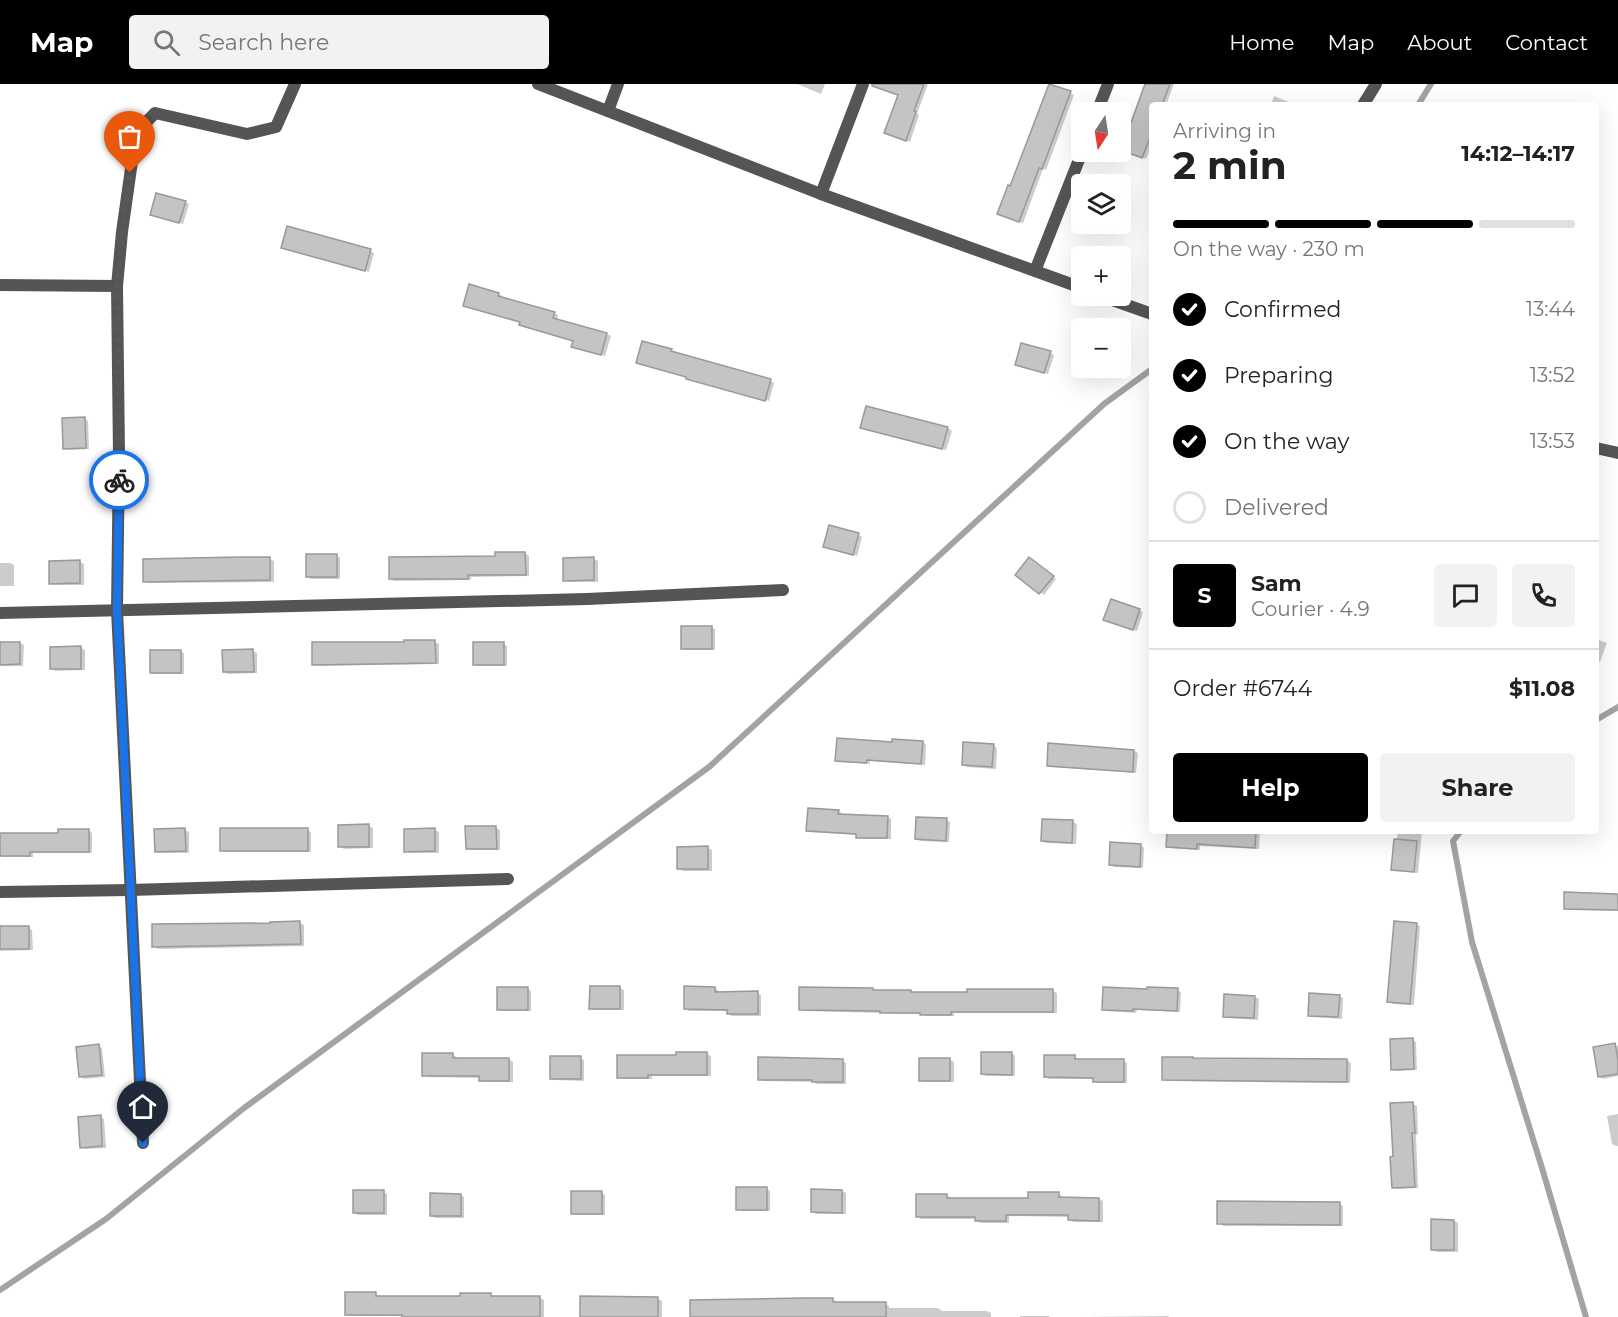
<!DOCTYPE html>
<html lang="en">
<head>
<meta charset="utf-8">
<style>
  body { margin:0; font-family:Montserrat,sans-serif; background:#f2f2f2; color:#222; height:100vh; display:flex; flex-direction:column; font-size:22px; white-space:nowrap }
  * { box-sizing:border-box; margin:0 }
  p { font-size:20px; color:#767676 }
  .icon { flex:none; width:33px; height:33px; fill:none; stroke:currentColor; stroke-width:2; stroke-linecap:round; stroke-linejoin:round }
  .map { position:relative; flex:1; overflow:hidden }
  .drawer { position:absolute; left:1149px; top:18px; width:450px; height:732px; display:flex; flex-direction:column; background:#fff; border-radius:6px; box-shadow:0 6px 24px #0002 }
  .drawer>* { flex:none }
  .needle { width:39px; rotate:192deg }
  .buttons { position:absolute; left:1071px; top:18px; display:grid; gap:12px }
  .buttons a { display:grid; place-items:center; width:60px; height:60px; border-radius:6px; background:#fff; box-shadow:0 6px 24px #0002; font-size:30px }
  .pin { position:absolute; display:grid; place-items:center; width:51px; height:51px; color:#fff; margin:-62px -26px; border-radius:50% 50% 50% 0; rotate:-45deg; box-shadow:0 0 6px #0007 }
  .pin .icon { rotate:45deg }
  .courier { position:absolute; display:grid; place-items:center; width:60px; height:60px; margin:-30px; border:4px solid #1a73e8; border-radius:50%; background:#fff; color:#222; box-shadow:0 2px 8px #0007 }
  .head em { font-style:normal; font-weight:700 }
  .head div { display:flex; flex-direction:column-reverse }
  .head { display:flex; align-items:center; justify-content:space-between; height:102px; padding:0 24px }
  h1 { font-size:39px; font-weight:700; line-height:45px }
  .bar { display:grid; grid-template-columns:repeat(4,1fr); gap:9px 6px; align-content:center; height:72px; padding:0 24px }
  .bar i { height:8px; border-radius:4px; background:#e0e0e0 }
  .bar .selected { background:#000 }
  .bar p { grid-column:span 4 }
  .line { display:flex; align-items:center; gap:15px; padding:0 24px; border-top:2px solid #e0e0e0 }
  .line div { flex:1 }
  .round { display:grid; place-items:center; flex:none; width:63px; height:63px; border-radius:6px; background:#f2f2f2 }
  ol { padding:0 24px; list-style:none }
  li { display:flex; align-items:center; gap:18px; height:66px }
  li p { margin-inline-start:auto }
  li .icon { padding:6px; border-radius:50%; background:#000; color:#fff; stroke-width:4 }
  li:last-child { color:#767676 }
  li i { width:33px; height:33px; border:3px solid #e0e0e0; border-radius:50% }
  .button { display:flex; gap:12px; margin-top:auto; padding:12px 24px }
  .button a { flex:1; height:69px; border-radius:6px; background:#000; color:#fff; font-size:24px; font-weight:700; line-height:69px; text-align:center }
  .button a+a { background:#f2f2f2; color:#222 }
  header { display:flex; align-items:center; gap:36px; box-sizing:border-box; height:84px; padding:0 30px; background:#000; color:#fff }
  header strong { font-size:28px }
  nav { display:flex; gap:33px; margin-inline-start:auto; font-size:21px }
  .search { width:420px; height:54px; background:#f2f2f2; display:flex; align-items:center; gap:15px; box-sizing:border-box; padding:0 21px; border-radius:6px; color:#767676; font-size:22px }
  .map>svg:first-child { display:block }
  .shadow { fill:#0003 }
  .lines { fill:none; stroke-linecap:round; stroke-linejoin:round }
  .stream { stroke:#a3a3a3; stroke-width:6 }
  .building { fill:#c4c4c4; stroke:#999; stroke-width:1.5 }
  .street { stroke:#555; stroke-width:12 }
  .done { stroke:#595959; stroke-width:6; stroke-dasharray:0 10.8 }
  .route { stroke:#1a73e8; stroke-width:8 }
</style>
</head>
<body>
<header>
<strong>Map</strong>
<div class="search"><svg class="icon" aria-label="search" viewBox="0 0 24 24"><circle cx="10" cy="10" r="6"/><path d="M15 15l6 6"/></svg>Search here</div>
<nav><a>Home</a><a>Map</a><a>About</a><a>Contact</a></nav>
</header>
<div class="map">
<svg width="1618" height="1233" viewBox="0 0 1618 1233">
  <rect width="100%" height="100%" fill="#fff"/>
  <g class="shadow">
    <path d="M797,0H825L821,10Z"/>
    <path d="M901,0H928L917,30L919,31L910,58L890,50Z"/>
    <path d="M1147,0H1174L1166,21H1152V60L1146,75L1126,68Z"/>
    <path d="M1070,9L1074,11L1046,86L1043,85L1023,139L1003,132L1011,104Z"/>
    <path d="M1274,12L1294,20L1297,21H1271Z"/>
    <path d="M1107,97L1117,100H1105Z"/>
    <path d="M1120,102L1131,106L1121,133L1120,132Z"/>
    <path d="M185,118L189,120L183,140L155,132Z"/>
    <path d="M287,165L370,167L374,169L369,188Z"/>
    <path d="M471,202L499,210L502,212V214L554,229L558,231L557,236L607,250L611,252L605,272L577,264L574,257L524,243L521,241V239L469,224L465,222Z"/>
    <path d="M671,267L675,270L771,297L774,299L769,317L641,280Z"/>
    <path d="M1050,269L1054,271L1048,290L1016,280Z"/>
    <path d="M867,324L948,344L952,347L946,366L866,345Z"/>
    <path d="M84,334L88,337L89,365L68,366L64,364Z"/>
    <path d="M858,451L862,453L857,472L828,464Z"/>
    <path d="M525,469L529,472V492L471,493V496L394,497L390,495L496,473V470Z"/>
    <path d="M337,472L340,474V495H311L308,493Z"/>
    <path d="M270,475L274,477V498L148,499L145,497Z"/>
    <path d="M594,475L598,477V498H569L565,496Z"/>
    <path d="M1033,477L1056,495L1044,511L1017,491Z"/>
    <path d="M80,478L84,480V501H54L51,499Z"/>
    <path d="M0,479H10L14,481V502H0Z"/>
    <path d="M1139,526L1143,528L1137,547L1109,538Z"/>
    <path d="M711,543L715,545V566H686L682,564Z"/>
    <path d="M1596,555L1607,559L1600,578L1596,577Z"/>
    <path d="M435,558L439,560V580L317,582L313,580Z"/>
    <path d="M0,559H20L24,561L23,582H0Z"/>
    <path d="M503,560L507,562V582H478L474,580Z"/>
    <path d="M81,564L85,566V586L55,587L52,584Z"/>
    <path d="M180,567L184,569V590H155L152,588Z"/>
    <path d="M253,567L257,569V589L228,590L224,587Z"/>
    <path d="M923,658L926,661L925,681L870,677V680L841,678L837,676L893,660Z"/>
    <path d="M993,662L997,664L996,685L967,683L963,680Z"/>
    <path d="M1134,667L1138,669L1136,689L1052,683L1048,681Z"/>
    <path d="M838,727L842,729V732L887,733L891,735V755H862L858,753V751L812,748L808,746Z"/>
    <path d="M946,736L950,738L949,758L920,757L916,755Z"/>
    <path d="M1073,738L1077,740L1076,760L1046,759L1043,757Z"/>
    <path d="M369,742L373,744V764L344,765L340,762Z"/>
    <path d="M496,744L500,746V766H471L467,764Z"/>
    <path d="M88,746L92,749V769H33V773H4L0,771V750H59Z"/>
    <path d="M185,746L189,748V769H160L156,767Z"/>
    <path d="M307,746L311,748V768H225L221,766Z"/>
    <path d="M435,746L439,748V769H410L406,767Z"/>
    <path d="M1168,747H1260L1259,765L1200,762V766L1171,764L1167,762Z"/>
    <path d="M1398,747H1422L1418,789L1397,787L1393,785Z"/>
    <path d="M1141,761L1144,764L1143,784L1114,783L1110,780Z"/>
    <path d="M708,764L712,766V787H683L679,784Z"/>
    <path d="M1618,811V827L1569,826L1565,824Z"/>
    <path d="M300,839L304,841V862L158,865L154,863Z"/>
    <path d="M1416,840L1420,842L1414,921L1393,920L1389,917Z"/>
    <path d="M0,844H29L32,846L33,866L0,867Z"/>
    <path d="M591,904H620L624,906V926H595L591,924Z"/>
    <path d="M715,904L718,906V909H757L761,911V932H732L728,929V927H689L686,925Z"/>
    <path d="M527,905L531,907V927H502L498,925Z"/>
    <path d="M872,906L875,907H910L914,910L1053,907L1057,909V929H954V932H925L922,930L805,927L801,925Z"/>
    <path d="M1177,906L1181,908L1180,928L1137,926L1136,929L1108,927L1104,925Z"/>
    <path d="M1339,912L1343,914L1342,935L1313,933L1309,931Z"/>
    <path d="M1255,913L1259,915L1258,936L1228,934L1225,932Z"/>
    <path d="M1412,955L1416,958L1417,986L1396,987L1393,985Z"/>
    <path d="M1615,961L1618,962V992L1603,995L1599,993Z"/>
    <path d="M98,962L102,964L105,993L84,995L80,992Z"/>
    <path d="M1011,969L1015,972V992H986L982,990Z"/>
    <path d="M707,970L711,972V992H652V995H623L619,993L678,973Z"/>
    <path d="M453,971L457,973V975H509L513,978V998H484L480,996V994L428,993L424,991Z"/>
    <path d="M1074,972L1078,975V977L1123,976L1127,979V999H1098L1094,997V995H1049L1045,993Z"/>
    <path d="M580,974L584,976V997L555,996L551,994Z"/>
    <path d="M950,976L954,978V998H925L921,996Z"/>
    <path d="M1347,976L1351,979L1350,999L1167,997L1163,995Z"/>
    <path d="M843,977L846,979V1000H817L814,998L764,997L760,995Z"/>
    <path d="M1413,1020L1417,1022L1418,1050L1416,1051L1418,1104L1397,1105L1393,1103L1394,1074Z"/>
    <path d="M1618,1030V1062H1616L1612,1060L1607,1032Z"/>
    <path d="M100,1033L104,1035L106,1064L85,1065L81,1063Z"/>
    <path d="M767,1105L770,1107V1127H741L737,1125Z"/>
    <path d="M842,1107L846,1109V1130H816L813,1128Z"/>
    <path d="M383,1108L387,1110V1131H358L354,1128Z"/>
    <path d="M601,1109L605,1111V1131H576L572,1129Z"/>
    <path d="M1058,1110L1062,1112V1115H1099L1103,1117V1138H1074L1070,1136V1133L1009,1132V1139H980L976,1135H921L918,1132L947,1112L951,1114L1029,1116Z"/>
    <path d="M461,1111L464,1113V1134H435L432,1132Z"/>
    <path d="M1339,1120L1343,1122V1142H1223L1219,1139Z"/>
    <path d="M1454,1137L1458,1139V1168H1437L1433,1166Z"/>
    <path d="M375,1210L379,1212V1214H462L491,1211L494,1213L540,1214L544,1216V1233L350,1232L346,1230Z"/>
    <path d="M581,1214L658,1215L662,1217V1233H581Z"/>
    <path d="M833,1216L837,1218V1220H885L889,1222V1224H938L942,1227H987L991,1229V1233H692Z"/>
    <path d="M1020,1232H1049L1050,1233H1020Z"/>
    <path d="M1168,1232L1169,1233H1084Z"/>
  </g>
  <g class="lines">
    <g class="stream">
      <path d="M1418,21L1431,0"/>
      <path d="M1596,636L1618,623"/>
      <path d="M1461,747L1453,757L1472,858L1542,1084L1586,1233"/>
      <path d="M0,1206L106,1135L244,1024L709,683L1104,320L1152,285"/>
    </g>
  </g>
  <g class="building">
    <path d="M872,0H924L914,27L916,28L906,57L884,49L898,11L872,2Z"/>
    <path d="M1049,0L1071,7L1042,85L1039,84L1019,138L997,130L1008,101L1010,102Z"/>
    <path d="M1145,0H1170L1162,21H1152V48L1142,74L1121,66Z"/>
    <path d="M156,109L186,117L179,139L150,131Z"/>
    <path d="M287,142L371,165L365,187L281,164Z"/>
    <path d="M469,200L499,209L498,212L555,228L553,234L607,249L601,271L571,263L573,257L519,241L520,238L463,222Z"/>
    <path d="M642,257L672,265L671,267L771,295L765,317L686,295V293L636,279Z"/>
    <path d="M1021,259L1051,267L1044,289L1015,281Z"/>
    <path d="M866,322L948,343L942,365L860,344Z"/>
    <path d="M85,333L86,364L63,365L62,334Z"/>
    <path d="M829,441L859,449L853,471L823,463Z"/>
    <path d="M495,468H525L526,491H468V495H389V473L495,472Z"/>
    <rect x="306" y="470" width="31" height="23"/>
    <path d="M239,473H270V496L143,498V475Z"/>
    <path d="M594,473V496L563,497V474Z"/>
    <path d="M1029,473L1054,492L1039,510L1015,491Z"/>
    <path d="M80,476V499L49,500V477Z"/>
    <path d="M1111,515L1140,525L1133,546L1103,536Z"/>
    <rect x="681" y="542" width="31" height="23"/>
    <path d="M404,556H435L436,579L312,581V558H404Z"/>
    <path d="M0,558H20V580L0,581Z"/>
    <rect x="473" y="558" width="31" height="23"/>
    <path d="M81,562V585H50V563Z"/>
    <path d="M253,565L254,588H223L222,566Z"/>
    <rect x="150" y="566" width="31" height="23"/>
    <path d="M837,654L892,658V655L923,657L921,680L867,676L866,679L835,677Z"/>
    <path d="M963,658L994,660L992,683L962,681Z"/>
    <path d="M1048,659L1134,666L1133,688L1047,682Z"/>
    <path d="M808,724L839,726L838,730L888,732L887,754H856V750L806,747Z"/>
    <path d="M916,733L947,734L946,757L915,755Z"/>
    <path d="M1042,735L1073,736L1072,759L1041,757Z"/>
    <path d="M369,740V763H338V741Z"/>
    <path d="M465,742H496L497,765H466Z"/>
    <path d="M185,744L186,767L155,768L154,745Z"/>
    <rect x="220" y="744" width="88" height="23"/>
    <path d="M435,744V767L404,768V745Z"/>
    <path d="M58,745H89V768H30V772H0V749H58Z"/>
    <path d="M1167,747H1256L1255,764L1197,760V765L1166,763Z"/>
    <path d="M1394,755L1417,757L1414,788L1391,786Z"/>
    <path d="M1110,758L1141,760L1140,783L1109,781Z"/>
    <path d="M708,762V785H677V763Z"/>
    <path d="M1564,808L1618,810V826L1564,825Z"/>
    <path d="M300,837L301,860L152,863V840L270,839V838Z"/>
    <path d="M1394,837L1417,839L1410,920L1387,918Z"/>
    <rect x="0" y="842" width="29" height="23"/>
    <path d="M590,902H620V925H589Z"/>
    <path d="M684,902L715,903V908L758,907V930H727V926L684,925Z"/>
    <rect x="497" y="903" width="31" height="23"/>
    <path d="M799,903L873,904V906H911V908H967V905H1053V928H951V931H920V929H880V927L799,926Z"/>
    <path d="M1103,903L1147,905V903L1178,904L1177,927L1133,925V927L1102,926Z"/>
    <path d="M1309,909L1340,911L1338,933L1308,932Z"/>
    <path d="M1224,910L1255,912L1254,934L1223,933Z"/>
    <path d="M1413,954L1414,985L1391,986L1390,955Z"/>
    <path d="M1615,959L1618,975V990L1598,993L1593,963Z"/>
    <path d="M99,960L102,991L79,993L76,963Z"/>
    <path d="M676,968H707V991H648V994H617V971H676Z"/>
    <path d="M981,968H1012V991L981,990Z"/>
    <path d="M422,969H453V974H509V997H479V992H422Z"/>
    <path d="M1044,971H1075V975H1124V998H1093V994L1044,993Z"/>
    <rect x="550" y="972" width="31" height="23"/>
    <path d="M758,973L843,975V998H812V996H758Z"/>
    <path d="M1162,973H1193V974L1347,975V998L1162,996Z"/>
    <rect x="919" y="974" width="31" height="23"/>
    <path d="M1413,1018L1415,1049H1412L1415,1103L1392,1104L1390,1073L1393,1072L1390,1019Z"/>
    <path d="M101,1031L102,1062L80,1064L78,1033Z"/>
    <rect x="736" y="1103" width="31" height="23"/>
    <path d="M811,1105L842,1106V1129L811,1128Z"/>
    <rect x="353" y="1106" width="31" height="23"/>
    <rect x="571" y="1107" width="31" height="23"/>
    <path d="M1028,1108H1059V1113L1099,1114V1137L1068,1136V1131H1006V1137H975V1133H916V1110H947V1114H1028Z"/>
    <path d="M430,1109L461,1110V1132H430Z"/>
    <path d="M1217,1117L1340,1118V1141L1217,1140Z"/>
    <path d="M1431,1135L1454,1136V1166H1431Z"/>
    <path d="M345,1208H376V1212H460V1209H491V1212H540V1233H402V1231H345Z"/>
    <path d="M580,1212L658,1213V1233H580Z"/>
    <path d="M802,1214H833V1218H886V1233H690V1216Z"/>
  </g>
  <g class="lines">
    <g class="street">
      <path d="M538,0L821,110L1082,204"/>
      <path d="M1363,21L1376,0"/>
      <path d="M608,27L618,0"/>
      <path d="M1097,28L1108,0"/>
      <path d="M821,110L863,0"/>
      <path d="M1035,187L1082,68"/>
      <path d="M0,201L117,202"/>
      <path d="M1101,212L1152,230"/>
      <path d="M1596,364L1618,369"/>
      <path d="M0,529L587,515L783,506"/>
      <path d="M0,808L130,806L508,795"/>
      <path d="M143,1059L117,526L119,370L117,202L122,148L136,49L155,29L247,50L276,43L295,0"/>
    </g>
  </g>
  <g class="lines">
    <path class="done" d="M119,396L117,202L122,148L130,89"/>
    <path class="route" d="M119,396L117,526L143,1059"/>
  </g>
</svg>
<div class="buttons">
<a><svg class="needle" viewBox="-14 -14 28 28"><path d="M0-13l5 13h-10z" fill="#e53935"/><path d="M0 13l5-13h-10z" fill="#767676"/></svg></a>
<a><svg class="icon" aria-label="layers" viewBox="0 0 24 24"><path d="M12 4l9 5-9 5-9-5zM3 14l9 5 9-5"/></svg></a>
<a>+</a>
<a>−</a>
</div>
<div class="pin" style="left:130px;top:89px;background:#ea580c"><svg class="icon" aria-label="bag" viewBox="0 0 24 24"><path d="M5 8h14l-1 12H6zM9 8a3 3 0 0 1 6 0"/></svg></div>
<div class="pin" style="left:143px;top:1059px;background:#1f2937"><svg class="icon" aria-label="home" viewBox="0 0 24 24"><path d="M3 11l9-7 9 7M6 9v11h12V9"/></svg></div>
<div class="courier" style="left:119px;top:396px"><svg class="icon" aria-label="bike" viewBox="0 0 24 24"><circle cx="6" cy="16" r="4"/><circle cx="18" cy="16" r="4"/><path d="M6 16l4-8h5l3 8M10 8l3 8H6M13 5h3"/></svg></div>
<section class="drawer">
<div class="head"><div><h1>2 min</h1><p>Arriving in</p></div><em>14:12–14:17</em></div>
<div class="bar"><i class="selected"></i><i class="selected"></i><i class="selected"></i><i></i><p>On the way · 230 m</p></div>
<ol>
<li><svg class="icon" aria-label="check" viewBox="0 0 24 24"><path d="M5 12l5 5 9-10"/></svg>Confirmed<p>13:44</p></li>
<li><svg class="icon" aria-label="check" viewBox="0 0 24 24"><path d="M5 12l5 5 9-10"/></svg>Preparing<p>13:52</p></li>
<li><svg class="icon" aria-label="check" viewBox="0 0 24 24"><path d="M5 12l5 5 9-10"/></svg>On the way<p>13:53</p></li>
<li><i></i>Delivered</li>
</ol>
<div class="line" style="height:108px"><b class="round" style="background:#000;color:#fff">S</b><div><b>Sam</b><p>Courier · 4.9</p></div><a class="round"><svg class="icon" aria-label="chat" viewBox="0 0 24 24"><path d="M4 5h16v11H9l-5 4z"/></svg></a><a class="round"><svg class="icon" aria-label="phone" viewBox="0 0 24 24"><path d="M5 4h4l2 5-3 2q2 4 5 5l2-3 5 2v4C11 20 4 13 5 4z"/></svg></a></div>
<div class="line" style="height:78px"><div>Order #6744</div><b>$11.08</b></div>
<div class="button"><a>Help</a><a>Share</a></div>
</section>
</div>
</body>
</html>
